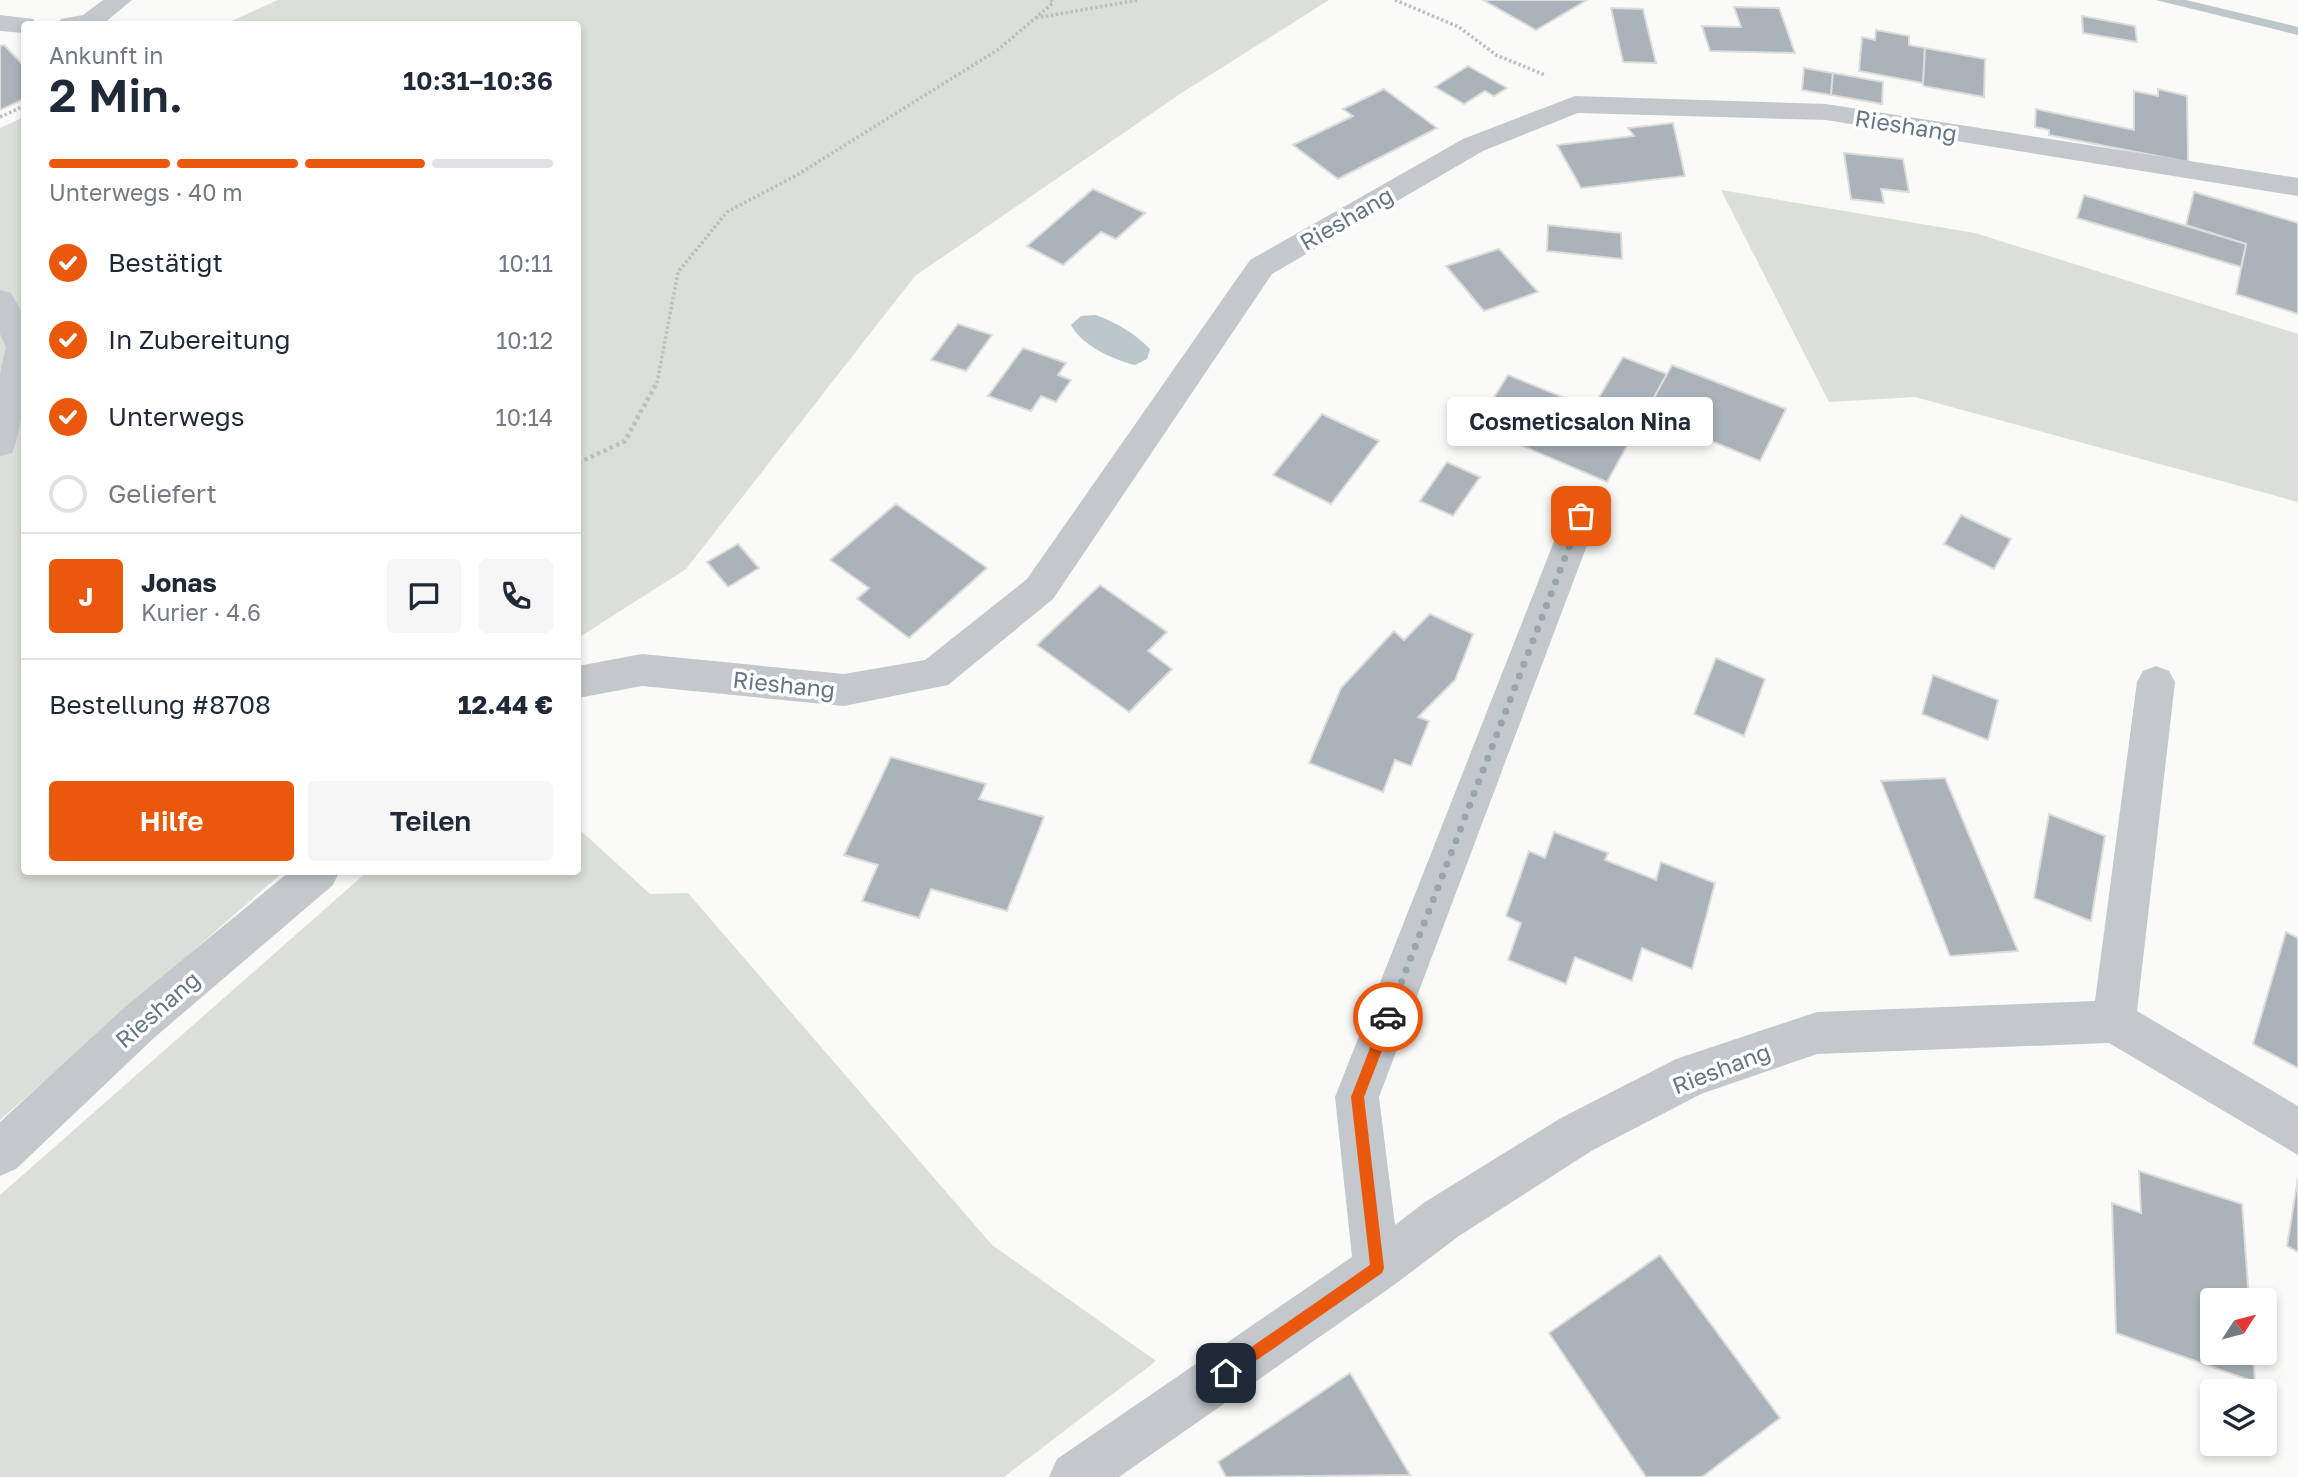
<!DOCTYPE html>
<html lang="de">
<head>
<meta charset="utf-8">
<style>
  body { margin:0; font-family:"Golos Text",sans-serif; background:#f6f6f7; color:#1f2937; height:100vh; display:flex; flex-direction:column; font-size:26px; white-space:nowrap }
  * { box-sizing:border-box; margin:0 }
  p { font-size:23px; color:#747a83 }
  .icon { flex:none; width:38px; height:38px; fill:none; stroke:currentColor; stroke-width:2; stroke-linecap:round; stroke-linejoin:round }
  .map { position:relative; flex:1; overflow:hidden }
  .sheet { position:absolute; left:21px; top:21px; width:560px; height:854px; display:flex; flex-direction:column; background:#fff; border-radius:7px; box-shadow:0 4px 10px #0003 }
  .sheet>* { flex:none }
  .needle { width:46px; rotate:54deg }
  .fabs { position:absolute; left:2200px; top:1288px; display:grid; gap:14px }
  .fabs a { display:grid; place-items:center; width:77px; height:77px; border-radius:7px; background:#fff; box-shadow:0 4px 10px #0003; font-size:35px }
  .pin { position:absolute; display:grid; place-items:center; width:60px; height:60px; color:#fff; margin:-30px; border-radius:14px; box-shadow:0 4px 10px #0006 }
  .courier { position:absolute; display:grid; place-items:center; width:70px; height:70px; margin:-35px; border:5px solid #ea580c; border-radius:50%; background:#fff; color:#222; box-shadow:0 2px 9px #0007 }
  .bubble { position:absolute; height:49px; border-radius:7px; background:#fff; box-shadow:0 4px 10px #0003; font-size:23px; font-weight:600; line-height:49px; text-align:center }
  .overview em { font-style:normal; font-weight:600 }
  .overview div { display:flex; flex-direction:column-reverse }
  .overview { display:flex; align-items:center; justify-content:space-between; height:119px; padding:0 28px }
  h1 { font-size:46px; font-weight:600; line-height:52px }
  .bar { display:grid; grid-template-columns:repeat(4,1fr); gap:10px 7px; align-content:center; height:84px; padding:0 28px }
  .bar i { height:9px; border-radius:5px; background:#e0e1e3 }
  .bar .selected { background:#ea580c }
  .bar p { grid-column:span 4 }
  .line { display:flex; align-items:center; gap:18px; padding:0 28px; border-top:2px solid #e0e1e3 }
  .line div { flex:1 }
  .round { display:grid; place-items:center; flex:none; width:74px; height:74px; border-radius:7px; background:#f6f6f7 }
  ol { padding:0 28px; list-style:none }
  li { display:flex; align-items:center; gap:21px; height:77px }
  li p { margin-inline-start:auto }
  li .icon { padding:7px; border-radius:50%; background:#ea580c; color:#fff; stroke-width:4 }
  li:last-child { color:#747a83 }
  li i { width:38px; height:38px; border:4px solid #e0e1e3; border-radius:50% }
  .cta { display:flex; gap:14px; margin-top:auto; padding:14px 28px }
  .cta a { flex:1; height:80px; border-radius:7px; background:#ea580c; color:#fff; font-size:28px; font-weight:600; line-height:80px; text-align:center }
  .cta a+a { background:#f6f6f7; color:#1f2937 }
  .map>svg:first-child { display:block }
  .green { fill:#dadfd7 }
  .water { fill:#bbc7cb }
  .building { fill:#aab3b9; stroke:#dcdcda; stroke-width:2 }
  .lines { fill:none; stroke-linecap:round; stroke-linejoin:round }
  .path-far1 { stroke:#bbbfc2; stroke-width:3.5; stroke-dasharray:2.5 2.5; stroke-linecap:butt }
  .path { stroke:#bbbfc2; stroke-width:4.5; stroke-dasharray:3.5 3.5; stroke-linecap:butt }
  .minor { fill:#c3c8cc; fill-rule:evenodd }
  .route { fill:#ea580c }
  .done { stroke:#99a4ac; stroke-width:7; stroke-dasharray:0 12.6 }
  .labels { text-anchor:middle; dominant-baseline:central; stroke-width:7; stroke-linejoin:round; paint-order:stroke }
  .street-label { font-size:23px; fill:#657683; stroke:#fff }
</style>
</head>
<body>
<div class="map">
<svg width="2298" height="1477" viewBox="0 0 2298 1477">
  <rect width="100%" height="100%" fill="#fafaf8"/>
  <g class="green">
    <path d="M278,0H1329L1183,92L915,276L686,569L578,638V24H225Z"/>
    <path d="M24,117V872H283L0,1120V128Z"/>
    <path d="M1721,190L1975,233L2298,334V502L1915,397L1829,402Z"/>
    <path d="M578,828L650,894L688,893L992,1245L1156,1361L1004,1477H0V1195L367,872H578Z"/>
  </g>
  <g class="water">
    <path d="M2156,0H2186L2298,27V35Z"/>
    <path d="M1096,315C1117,323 1134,333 1150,349L1147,359L1135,365C1114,360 1082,346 1071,325L1081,316Z"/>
  </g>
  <g class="building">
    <path d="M1483,0H1587L1536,30Z"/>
    <path d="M1734,7L1779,8L1795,53L1710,51L1702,26L1741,27Z"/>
    <path d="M1611,8L1643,9L1656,63L1623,62Z"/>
    <path d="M2082,16L2135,26L2137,42L2083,33Z"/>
    <path d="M1876,30L1909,36V45L1925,48L1923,83L1859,71L1862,37L1875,40Z"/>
    <path d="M4,45L24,66V99L0,110V46Z"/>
    <path d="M1925,48L1985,59L1984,97L1923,86Z"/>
    <path d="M1468,66L1507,88L1494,96L1485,91L1464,104L1435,87Z"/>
    <path d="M1804,68L1833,73L1831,95L1802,90Z"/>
    <path d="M1833,73L1883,82L1882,104L1831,95Z"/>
    <path d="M1384,89L1437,128L1338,179L1293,145L1353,116L1343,109Z"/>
    <path d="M2158,89L2187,96L2188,162L2049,135V130L2035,127L2036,109L2134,130V91L2158,96Z"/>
    <path d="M1673,123L1685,176L1581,188L1557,145L1634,136L1628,128Z"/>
    <path d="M1844,153L1903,159L1909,192L1881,189L1884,203L1851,199Z"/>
    <path d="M1093,189L1145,213L1116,239L1101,232L1063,265L1027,246Z"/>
    <path d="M2194,192L2298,223V314L2236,294L2246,244L2186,225Z"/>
    <path d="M2084,195L2246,244L2241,267L2077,218Z"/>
    <path d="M1548,225L1621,233L1622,259L1547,251Z"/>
    <path d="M1499,249L1538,292L1484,311L1446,266Z"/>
    <path d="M958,324L992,335L966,371L931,360Z"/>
    <path d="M1023,348L1066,363L1058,375L1071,380L1056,402L1041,396L1031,411L988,396Z"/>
    <path d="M1623,357L1667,374L1607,482L1476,426L1508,375L1592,409Z"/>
    <path d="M1672,365L1786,409L1760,461L1645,414Z"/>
    <path d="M1322,414L1379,441L1331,504L1273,475Z"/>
    <path d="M1447,462L1480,477L1453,516L1420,501Z"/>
    <path d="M896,504L987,568L909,638L857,599L869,588L830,560Z"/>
    <path d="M1961,515L2011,539L1994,569L1944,544Z"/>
    <path d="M738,544L759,568L728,587L707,562Z"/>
    <path d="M1100,585L1167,632L1148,651L1172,669L1129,712L1037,645Z"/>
    <path d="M1430,614L1473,634L1455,680L1418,717L1429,721L1411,766L1395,760L1383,792L1309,763L1341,688L1394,631L1404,640Z"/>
    <path d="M1716,658L1765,679L1744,736L1694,714Z"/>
    <path d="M1933,675L1998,700L1988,740L1922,714Z"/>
    <path d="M891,757L986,784L979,799L1044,817L1007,911L931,889L919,918L862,901L878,865L844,855Z"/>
    <path d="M1945,778L2018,951L1950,956L1881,781Z"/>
    <path d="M2049,814L2105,836L2091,921L2034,898Z"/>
    <path d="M1554,832L1608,853L1605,860L1656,880L1661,862L1715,883L1692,969L1642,948L1632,981L1575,957L1566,984L1508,960L1521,923L1506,916L1529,851L1545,858Z"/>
    <path d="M2286,932L2298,938V1068L2253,1044Z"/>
    <path d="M2139,1171L2242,1204L2249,1300H2212V1353H2253L2255,1382L2116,1333L2112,1203L2141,1213Z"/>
    <path d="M2298,1178V1252L2287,1246Z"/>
    <path d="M1660,1255L1780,1418L1702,1477H1646L1549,1333Z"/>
    <path d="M1350,1373L1410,1475L1226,1477L1218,1462Z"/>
  </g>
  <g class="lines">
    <g class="path-far1">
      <path d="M1395,0L1459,27L1496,55L1545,75"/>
      <path d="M1036,18L1138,0"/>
      <path d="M0,117L24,106"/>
      <path d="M657,383L678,272L727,212L797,175L999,49L1053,3L1051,0"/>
    </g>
    <path class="path" d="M578,463L625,441L657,382"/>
    <g class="minor">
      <path d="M103,0H132L103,24H57L61,19L83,15Z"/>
      <path d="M0,15L33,19L37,24H24V33L0,31Z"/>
      <path d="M1575,96L1826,104L2298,178V196L1826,120L1578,113L1483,151L1272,274L1053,599L948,685L844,706L642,686L578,698V666L642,654L844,674L925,660L1027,579L1250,260L1463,139Z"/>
      <path d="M0,290L11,293C15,301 21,309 24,318C31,341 24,431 12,453L0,456V373L6,347L0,334Z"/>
      <path d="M1581,503L1593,506L1598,516L1379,1097L1395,1225L1425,1202L1561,1118L1676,1059L1817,1012L2095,1001L2137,682L2143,671L2156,666L2169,671L2175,682L2137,1011L2298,1106V1155L2109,1043L1817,1054L1701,1094L1593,1150L1459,1236L1394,1285L1119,1477H1049L1057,1459L1352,1257L1335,1097L1564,516L1569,506Z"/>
      <path d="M289,872H339L333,885L155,1037L16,1169L0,1176V1122L125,1007Z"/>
    </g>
  </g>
  <path class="route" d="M1388,1010L1395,1017L1364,1097L1384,1268L1382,1273L1231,1378H1221V1368L1370,1265L1351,1097L1384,1012Z"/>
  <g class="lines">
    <path class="done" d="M1388,1017L1581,516"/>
  </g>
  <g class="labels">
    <g class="street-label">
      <text transform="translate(1906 125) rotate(9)">Rieshang</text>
      <text transform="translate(1346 218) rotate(-30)">Rieshang</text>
      <text transform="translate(784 684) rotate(6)">Rieshang</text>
      <text transform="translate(157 1009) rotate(-41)">Rieshang</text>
      <text transform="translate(1721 1068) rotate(-21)">Rieshang</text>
    </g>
  </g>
</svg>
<div class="fabs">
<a><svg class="needle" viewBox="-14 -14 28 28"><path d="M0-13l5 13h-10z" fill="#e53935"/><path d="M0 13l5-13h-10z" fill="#747a83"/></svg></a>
<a><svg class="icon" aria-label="layers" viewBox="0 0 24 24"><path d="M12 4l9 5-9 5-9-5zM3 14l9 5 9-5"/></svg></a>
</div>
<div class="pin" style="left:1581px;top:516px;background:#ea580c"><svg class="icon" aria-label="bag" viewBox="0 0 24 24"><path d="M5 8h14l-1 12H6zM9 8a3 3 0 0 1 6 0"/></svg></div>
<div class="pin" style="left:1226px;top:1373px;background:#1f2937"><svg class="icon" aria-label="home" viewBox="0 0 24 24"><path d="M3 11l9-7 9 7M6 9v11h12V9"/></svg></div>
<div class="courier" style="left:1388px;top:1017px"><svg class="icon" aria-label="car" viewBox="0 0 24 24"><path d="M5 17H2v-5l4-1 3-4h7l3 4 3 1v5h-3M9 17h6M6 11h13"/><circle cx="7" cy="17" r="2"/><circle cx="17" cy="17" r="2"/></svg></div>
<div class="bubble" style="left:1447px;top:397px;width:266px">Cosmeticsalon Nina</div>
<section class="sheet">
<div class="overview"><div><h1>2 Min.</h1><p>Ankunft in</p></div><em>10:31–10:36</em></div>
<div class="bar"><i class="selected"></i><i class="selected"></i><i class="selected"></i><i></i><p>Unterwegs · 40 m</p></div>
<ol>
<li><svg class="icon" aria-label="check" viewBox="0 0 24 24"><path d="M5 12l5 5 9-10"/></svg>Bestätigt<p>10:11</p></li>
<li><svg class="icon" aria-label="check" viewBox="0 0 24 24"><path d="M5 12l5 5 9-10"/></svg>In Zubereitung<p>10:12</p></li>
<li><svg class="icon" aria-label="check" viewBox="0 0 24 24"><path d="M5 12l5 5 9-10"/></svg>Unterwegs<p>10:14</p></li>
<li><i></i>Geliefert</li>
</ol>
<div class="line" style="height:126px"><b class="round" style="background:#ea580c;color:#fff">J</b><div><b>Jonas</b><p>Kurier · 4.6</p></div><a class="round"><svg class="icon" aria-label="chat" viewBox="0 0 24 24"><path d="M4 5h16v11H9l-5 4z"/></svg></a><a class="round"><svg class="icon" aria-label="phone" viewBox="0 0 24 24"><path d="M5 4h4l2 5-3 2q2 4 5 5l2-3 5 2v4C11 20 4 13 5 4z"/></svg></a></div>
<div class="line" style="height:91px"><div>Bestellung #8708</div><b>12.44 €</b></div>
<div class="cta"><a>Hilfe</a><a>Teilen</a></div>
</section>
</div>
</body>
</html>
